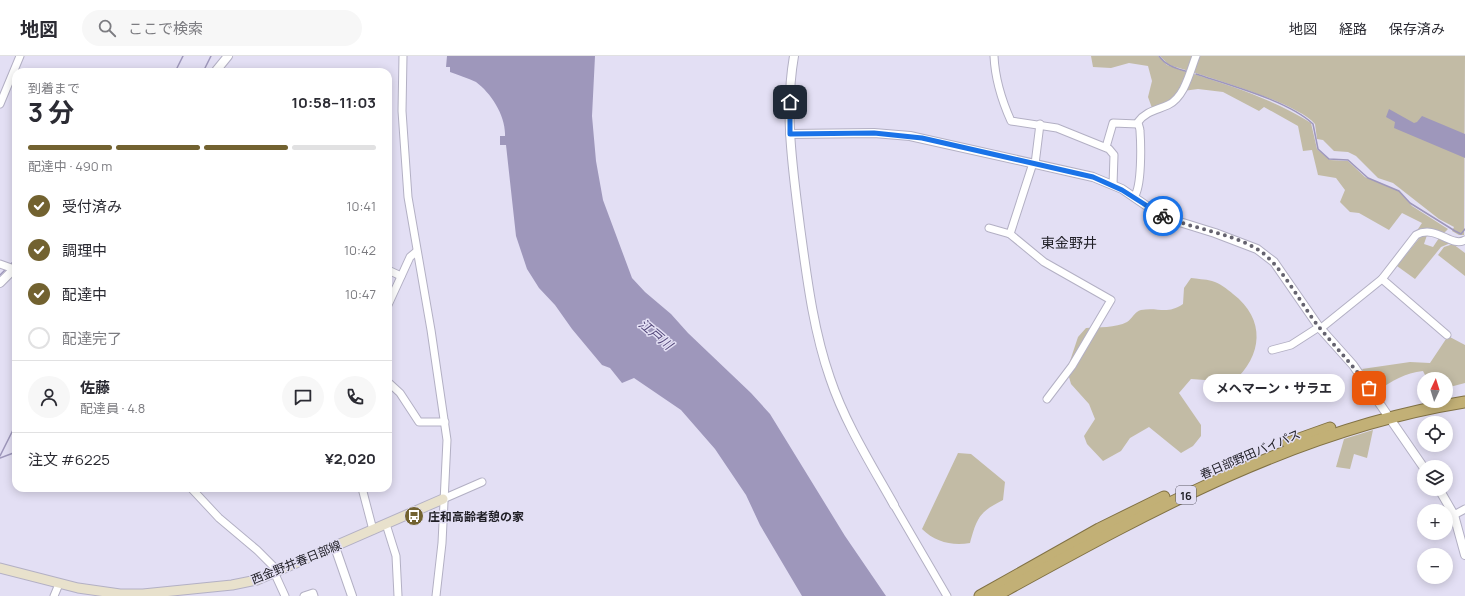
<!DOCTYPE html>
<html lang="ja">
<head>
<meta charset="utf-8">
<style>
  body { margin:0; font-family:Manrope,"Noto Sans JP",sans-serif; background:#f7f7f7; color:#2b2b33; height:100vh; display:flex; flex-direction:column; font-size:15px; white-space:nowrap }
  * { box-sizing:border-box; margin:0 }
  p { font-size:13px; color:#7c7c81 }
  .icon { flex:none; width:22px; height:22px; fill:none; stroke:currentColor; stroke-width:2; stroke-linecap:round; stroke-linejoin:round }
  .map { position:relative; flex:1; overflow:hidden }
  .drawer { position:absolute; left:12px; top:12px; width:380px; height:424px; display:flex; flex-direction:column; background:#fff; border-radius:12px; box-shadow:0 2px 10px #0003 }
  .drawer>* { flex:none }
  .needle { width:26px; rotate:4deg }
  .buttons { position:absolute; left:1417px; top:316px; display:grid; gap:8px }
  .buttons a { display:grid; place-items:center; width:36px; height:36px; border-radius:50%; background:#fff; box-shadow:0 2px 10px #0003; font-size:20px }
  .pin { position:absolute; display:grid; place-items:center; width:34px; height:34px; color:#fff; margin:-17px; border-radius:8px; box-shadow:0 2px 6px #0006 }
  .courier { position:absolute; display:grid; place-items:center; width:40px; height:40px; margin:-20px; border:3px solid #1a73e8; border-radius:50%; background:#fff; color:#222; box-shadow:0 1px 5px #0007 }
  .bubble { position:absolute; height:28px; border-radius:14px; background:#fff; box-shadow:0 2px 10px #0003; font-size:13px; font-weight:700; line-height:28px; text-align:center }
  .head em { font-style:normal; font-weight:700 }
  .head div { display:flex; flex-direction:column-reverse }
  .head { display:flex; align-items:center; justify-content:space-between; height:68px; padding:0 16px }
  h1 { font-size:26px; font-weight:700; line-height:30px }
  .bar { display:grid; grid-template-columns:repeat(4,1fr); gap:6px 4px; align-content:center; height:48px; padding:0 16px }
  .bar i { height:5px; border-radius:3px; background:#e1e1e2 }
  .bar .on { background:#726230 }
  .bar p { grid-column:span 4 }
  .line { display:flex; align-items:center; gap:10px; padding:0 16px; border-top:1px solid #e1e1e2 }
  .line div { flex:1 }
  .round { display:grid; place-items:center; flex:none; width:42px; height:42px; border-radius:21px; background:#f7f7f7 }
  ol { padding:0 16px; list-style:none }
  li { display:flex; align-items:center; gap:12px; height:44px }
  li p { margin-inline-start:auto }
  li .icon { padding:4px; border-radius:50%; background:#726230; color:#fff; stroke-width:4 }
  li:last-child { color:#7c7c81 }
  li i { width:22px; height:22px; border:2px solid #e1e1e2; border-radius:50% }
  header { display:flex; align-items:center; gap:24px; box-sizing:border-box; height:56px; padding:0 20px; background:#fff; border-bottom:1px solid #e1e1e2 }
  header strong { font-size:19px }
  nav { display:flex; gap:22px; margin-inline-start:auto; font-size:14px }
  .search { width:280px; height:36px; background:#f7f7f7; display:flex; align-items:center; gap:10px; box-sizing:border-box; padding:0 14px; border-radius:22px; color:#7c7c81; font-size:15px }
  .map>svg:first-child { display:block }
  .green { fill:#c2bba5 }
  .water { fill:#9e97bb }
  .lines { fill:none; stroke-linecap:round; stroke-linejoin:round }
  .stream { stroke:#9e97bb; stroke-width:1.5 }
  .minor-casing { stroke:#b3b0c4; stroke-width:9 }
  .tertiary-casing { stroke:#b3b0c4; stroke-width:10 }
  .secondary-casing { stroke:#b3b0c4; stroke-width:11 }
  .trunk-casing { stroke:#807144; stroke-width:13 }
  .minor { stroke:#fff; stroke-width:7 }
  .tertiary { stroke:#fff; stroke-width:8 }
  .secondary { stroke:#e8e1cc; stroke-width:9 }
  .trunk { stroke:#c2b076; stroke-width:11 }
  .done { stroke:#65636f; stroke-width:4; stroke-dasharray:0 7.2 }
  .route { stroke:#1a73e8; stroke-width:5 }
  .labels { text-anchor:middle; dominant-baseline:central; stroke-width:3; stroke-linejoin:round; paint-order:stroke }
  .shield { fill:#e3dff4; stroke:#5b5964; stroke-width:1 }
  .shield-label { font-size:11px; font-weight:bold; fill:#212027 }
  .street-label { font-size:12px; fill:#212027; stroke:#e3dff4 }
  .poi-label { font-size:12px; font-weight:bold; fill:#212027; stroke:#e3dff4; text-anchor:start }
  .water-label { font-size:13px; font-style:italic; fill:#534779; stroke:#e3dff4 }
  .quarter-label { font-size:14px; fill:#212027; stroke:#e3dff4 }
</style>
</head>
<body>
<header>
<strong>地図</strong>
<div class="search"><svg class="icon" aria-label="search" viewBox="0 0 24 24"><circle cx="10" cy="10" r="6"/><path d="M15 15l6 6"/></svg>ここで検索</div>
<nav><a>地図</a><a>経路</a><a>保存済み</a></nav>
</header>
<div class="map">
<svg width="1465" height="540" viewBox="0 0 1465 540">
  <rect width="100%" height="100%" fill="#e3dff4"/>
  <g class="green">
    <path d="M1091,0H1158L1167,9L1189,17L1173,44L1152,52L1148,41L1152,25L1148,10L1129,7L1111,12L1093,11Z"/>
    <path d="M1160,0H1194L1189,15L1169,9Z"/>
    <path d="M1199,0H1465L1464,179H1459L1452,175L1454,171L1439,163L1393,127L1378,122L1356,100L1348,96L1334,95L1323,84L1317,83L1315,68C1296,47 1222,26 1193,16Z"/>
    <path d="M1194,18C1234,31 1275,44 1311,67L1317,93L1330,104L1348,105L1365,121L1399,135L1412,150L1448,173L1443,178L1422,172L1416,176L1422,167L1402,157L1389,174L1359,157L1350,156L1340,146L1345,134L1336,122L1318,119L1312,94L1303,95L1298,70L1264,51L1259,55L1223,36L1198,33L1183,35Z"/>
    <path d="M1427,179L1424,188L1433,191L1439,182L1453,186L1441,191L1415,223L1397,210L1421,180Z"/>
    <path d="M1453,188L1465,197V220L1438,199L1444,191Z"/>
    <path d="M1191,222C1197,223 1205,223 1212,225C1220,227 1227,233 1233,238C1266,263 1263,300 1233,326L1191,323L1179,337L1201,369V380L1193,390L1181,397L1149,371L1130,382L1121,395L1103,405L1087,388L1084,380L1095,363L1089,348L1071,328L1067,314L1078,281L1086,272C1098,271 1116,272 1127,266C1132,263 1135,255 1141,254C1159,251 1167,259 1183,248L1184,232Z"/>
    <path d="M1448,280L1465,289V327L1446,332V323H1427L1423,315C1405,317 1392,325 1377,335L1362,313L1410,306L1430,307Z"/>
    <path d="M1373,374L1367,402L1354,398L1350,413L1336,411L1344,383Z"/>
    <path d="M958,397L971,398L1005,426L1003,444C979,456 977,462 970,487C952,490 935,486 922,473Z"/>
  </g>
  <g class="water">
    <path d="M447,0H595L592,60L596,105L603,144L632,222L645,236L671,258L688,277L751,337L770,358L845,480L886,540H802L760,469L746,439L715,393L681,354L634,322L622,327L610,312L602,309L572,273L555,249L539,232L527,213L516,180L506,89H500V80H505C506,60 491,37 476,26C468,22 458,19 450,16V11H446Z"/>
    <path d="M1389,53L1414,67L1417,66L1422,60L1465,78V102L1394,72L1395,66L1386,61Z"/>
  </g>
  <g class="lines">
    <g class="stream">
      <path d="M1159,0C1166,10 1176,12 1188,16"/>
      <path d="M175,16L183,0"/>
      <path d="M203,16L211,0"/>
      <path d="M1196,18C1229,29 1289,45 1313,68L1318,93L1329,103L1348,104L1368,122L1399,135L1410,147L1455,175L1461,178L1465,173"/>
      <path d="M10,209L16,203"/>
      <path d="M0,219L6,213"/>
      <path d="M0,400L16,368"/>
      <path d="M0,402L16,396"/>
    </g>
    <defs>
      <g id="minor">
        <path d="M403,0L402,55L408,141L431,274L447,384L442,487L436,540"/>
        <path d="M994,0C995,22 1002,45 1011,65L1057,72L1109,93L1114,99L1113,129"/>
        <path d="M0,48L20,0"/>
        <path d="M1106,91L1113,67L1138,68"/>
        <path d="M1035,108L1040,68"/>
        <path d="M1134,141C1142,131 1141,89 1140,75C1140,71 1138,69 1138,66C1146,55 1157,54 1168,49C1185,41 1190,15 1196,0"/>
        <path d="M989,172L1010,178L1044,206L1111,244L1072,310L1047,343"/>
        <path d="M1010,178L1033,107"/>
        <path d="M0,208L14,213"/>
        <path d="M388,214L401,220"/>
        <path d="M1382,223L1447,279"/>
        <path d="M388,249L410,201L416,196"/>
        <path d="M1320,273L1382,223L1416,179C1436,168 1451,192 1465,184"/>
        <path d="M1272,294L1291,289L1319,271"/>
        <path d="M388,326L400,337L419,366H445"/>
        <path d="M191,432L219,462L257,494L278,515"/>
        <path d="M362,432L373,474"/>
        <path d="M443,443L482,426"/>
        <path d="M894,449L947,540"/>
        <path d="M1454,459L1465,453"/>
        <path d="M386,468L396,500L398,540"/>
        <path d="M274,516L285,540"/>
        <path d="M54,540L59,528"/>
        <path d="M304,540L313,537L314,540"/>
      </g>
      <g id="tertiary">
        <path d="M794,0C784,57 793,114 800,171C807,222 813,273 830,322C845,367 871,408 894,449"/>
        <path d="M215,16L228,0"/>
        <path d="M790,78L874,77L910,80L1093,121L1122,133L1157,157L1170,163L1215,177L1257,193L1274,206L1319,271L1353,309L1424,412"/>
        <path d="M0,227L16,211"/>
        <path d="M1439,433L1454,459L1465,499"/>
        <path d="M335,491L352,540"/>
      </g>
      <path id="secondary" d="M0,512L78,532L120,538H143L232,529L257,524L443,443"/>
      <g id="trunk">
        <path d="M1288,387L1330,372"/>
        <path d="M980,540L1099,473L1164,441"/>
        <path d="M995,540C1144,458 1295,373 1465,346"/>
      </g>
    </defs>
    <use href="#minor" class="minor-casing"/>
    <use href="#tertiary" class="tertiary-casing"/>
    <use href="#secondary" class="secondary-casing"/>
    <use href="#trunk" class="trunk-casing"/>
    <use href="#minor" class="minor"/>
    <use href="#tertiary" class="tertiary"/>
    <use href="#secondary" class="secondary"/>
    <use href="#trunk" class="trunk"/>
  </g>
  <g class="lines">
    <path class="done" d="M1163,160C1193,173 1228,176 1257,193C1281,207 1301,249 1319,271C1336,292 1354,310 1369,332"/>
    <path class="route" d="M790,46V78L874,77L922,82L1093,121L1122,134L1163,160"/>
  </g>
  <defs>
    <symbol id="bus-disc" viewBox="-11 -11 22 22"><circle r="9.5" fill="#726230" stroke="#e3dff4"/><path d="M-5-6H5V4H4V6H2V4H-2V6H-4V4H-5ZM-3.5-4V0h7V-4ZM-3.5 1.2v1.5H-2V1.2ZM2 1.2v1.5H3.5V1.2Z" fill="#fff"/></symbol>
  </defs>
  <g fill-rule="evenodd">
    <use href="#bus-disc" x="403" y="449" width="22" height="22"/>
  </g>
  <g class="labels">
    <rect class="shield" x="1176" y="430" width="20" height="18" rx="3"/>
    <g class="shield-label">
      <text x="1186" y="439">16</text>
    </g>
    <g class="street-label">
      <text transform="translate(1250 398) rotate(-23)">春日部野田バイパス</text>
      <text transform="translate(296 506) rotate(-22)">西金野井春日部線</text>
    </g>
    <g class="poi-label">
      <text x="428" y="460">庄和高齢者憩の家</text>
    </g>
    <g class="water-label">
      <text transform="translate(656 278) rotate(40)">江戸川</text>
    </g>
    <g class="quarter-label">
      <text x="1069" y="186">東金野井</text>
    </g>
  </g>
</svg>
<div class="buttons">
<a><svg class="needle" viewBox="-14 -14 28 28"><path d="M0-13l5 13h-10z" fill="#e53935"/><path d="M0 13l5-13h-10z" fill="#7c7c81"/></svg></a>
<a><svg class="icon" aria-label="locate" viewBox="0 0 24 24"><circle cx="12" cy="12" r="6"/><path d="M12 2v4M12 18v4M2 12h4M18 12h4"/></svg></a>
<a><svg class="icon" aria-label="layers" viewBox="0 0 24 24"><path d="M12 4l9 5-9 5-9-5zM3 14l9 5 9-5"/></svg></a>
<a>+</a>
<a>−</a>
</div>
<div class="pin" style="left:1369px;top:332px;background:#ea580c"><svg class="icon" aria-label="bag" viewBox="0 0 24 24"><path d="M5 8h14l-1 12H6zM9 8a3 3 0 0 1 6 0"/></svg></div>
<div class="pin" style="left:790px;top:46px;background:#1f2937"><svg class="icon" aria-label="home" viewBox="0 0 24 24"><path d="M3 11l9-7 9 7M6 9v11h12V9"/></svg></div>
<div class="courier" style="left:1163px;top:160px"><svg class="icon" aria-label="bike" viewBox="0 0 24 24"><circle cx="6" cy="16" r="4"/><circle cx="18" cy="16" r="4"/><path d="M6 16l4-8h5l3 8M10 8l3 8H6M13 5h3"/></svg></div>
<div class="bubble" style="left:1203px;top:318px;width:142px">メヘマーン・サラエ</div>
<section class="drawer">
<div class="head"><div><h1>3 分</h1><p>到着まで</p></div><em>10:58–11:03</em></div>
<div class="bar"><i class="on"></i><i class="on"></i><i class="on"></i><i></i><p>配達中 · 490 m</p></div>
<ol>
<li><svg class="icon" aria-label="check" viewBox="0 0 24 24"><path d="M5 12l5 5 9-10"/></svg>受付済み<p>10:41</p></li>
<li><svg class="icon" aria-label="check" viewBox="0 0 24 24"><path d="M5 12l5 5 9-10"/></svg>調理中<p>10:42</p></li>
<li><svg class="icon" aria-label="check" viewBox="0 0 24 24"><path d="M5 12l5 5 9-10"/></svg>配達中<p>10:47</p></li>
<li><i></i>配達完了</li>
</ol>
<div class="line" style="height:72px"><a class="round"><svg class="icon" aria-label="person" viewBox="0 0 24 24"><circle cx="12" cy="8" r="4"/><path d="M4 21q1-7 8-7t8 7"/></svg></a><div><b>佐藤</b><p>配達員 · 4.8</p></div><a class="round"><svg class="icon" aria-label="chat" viewBox="0 0 24 24"><path d="M4 5h16v11H9l-5 4z"/></svg></a><a class="round"><svg class="icon" aria-label="phone" viewBox="0 0 24 24"><path d="M5 4h4l2 5-3 2q2 4 5 5l2-3 5 2v4C11 20 4 13 5 4z"/></svg></a></div>
<div class="line" style="height:52px"><div>注文 #6225</div><b>¥2,020</b></div>
</section>
</div>
</body>
</html>
